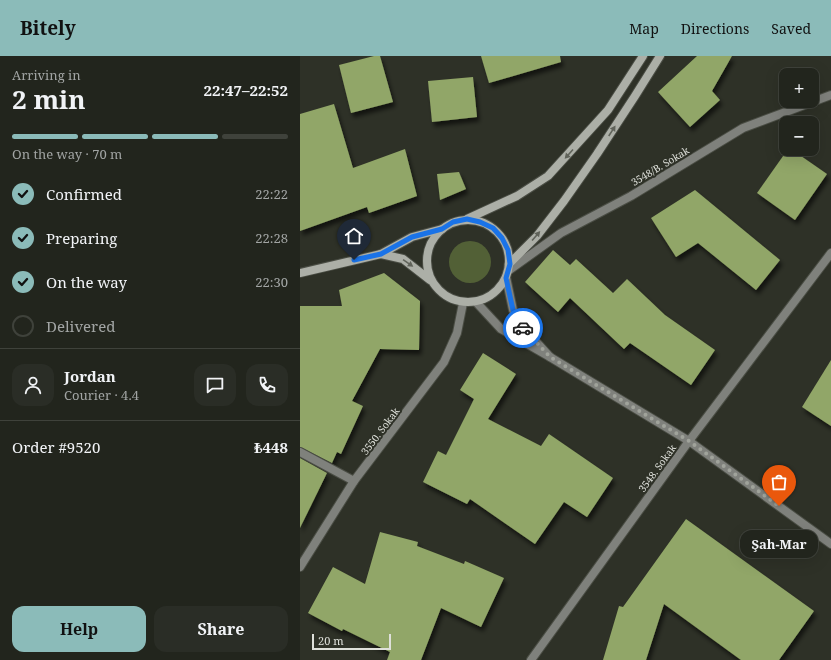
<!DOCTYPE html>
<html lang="en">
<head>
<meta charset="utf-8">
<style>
  body { margin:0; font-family:"Noto Serif",serif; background:#2a2d26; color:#f1f3f6; height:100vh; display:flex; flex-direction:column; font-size:15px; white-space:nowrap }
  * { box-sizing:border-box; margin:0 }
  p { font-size:13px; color:#a2a5a4 }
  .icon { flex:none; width:22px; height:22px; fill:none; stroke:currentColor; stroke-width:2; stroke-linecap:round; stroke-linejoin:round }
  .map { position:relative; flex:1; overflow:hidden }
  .drawer { display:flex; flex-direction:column; background:#22251d; width:300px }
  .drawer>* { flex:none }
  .tools { position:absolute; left:479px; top:12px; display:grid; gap:8px }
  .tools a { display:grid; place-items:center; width:40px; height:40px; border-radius:8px; background:#22251d; box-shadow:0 4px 16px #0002,0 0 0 1px #3f423b; font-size:20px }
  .scale { position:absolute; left:12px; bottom:10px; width:79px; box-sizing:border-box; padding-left:4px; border:2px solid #dee0da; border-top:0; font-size:11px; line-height:14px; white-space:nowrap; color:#dee0da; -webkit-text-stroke:3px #2e3127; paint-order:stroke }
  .pin { position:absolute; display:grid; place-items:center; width:34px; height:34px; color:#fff; margin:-41px -17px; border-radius:50% 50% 50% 0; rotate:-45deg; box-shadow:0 0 4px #0007 }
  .pin .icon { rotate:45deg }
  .courier { position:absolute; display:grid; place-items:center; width:40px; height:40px; margin:-20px; border:3px solid #1a73e8; border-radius:50%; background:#fff; color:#222; box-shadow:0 1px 5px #0007 }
  .bubble { position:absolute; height:28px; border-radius:12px; background:#22251d; box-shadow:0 4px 16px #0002,0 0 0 1px #3f423b; font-size:13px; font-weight:700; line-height:28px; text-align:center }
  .headline em { font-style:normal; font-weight:700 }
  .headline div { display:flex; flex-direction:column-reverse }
  .headline { display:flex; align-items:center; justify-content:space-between; height:68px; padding:0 12px }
  h1 { font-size:26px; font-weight:700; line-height:30px }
  .bar { display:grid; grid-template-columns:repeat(4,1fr); gap:6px 4px; align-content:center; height:48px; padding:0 12px }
  .bar i { height:5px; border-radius:3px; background:#3f423b }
  .bar .on { background:#8bbbb9 }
  .bar p { grid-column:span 4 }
  .line { display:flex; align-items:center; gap:10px; padding:0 12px; border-top:1px solid #3f423b }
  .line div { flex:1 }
  .round { display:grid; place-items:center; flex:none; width:42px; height:42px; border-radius:12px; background:#2a2d26 }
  ol { padding:0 12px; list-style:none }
  li { display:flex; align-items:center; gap:12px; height:44px }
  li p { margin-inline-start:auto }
  li .icon { padding:4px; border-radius:50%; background:#8bbbb9; color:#111; stroke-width:4 }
  li:last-child { color:#a2a5a4 }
  li i { width:22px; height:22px; border:2px solid #3f423b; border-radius:50% }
  .action { display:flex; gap:8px; margin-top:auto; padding:8px 12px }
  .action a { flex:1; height:46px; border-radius:12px; background:#8bbbb9; color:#111; font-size:16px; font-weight:700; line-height:46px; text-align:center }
  .action a+a { background:#2a2d26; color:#f1f3f6 }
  header { display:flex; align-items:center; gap:24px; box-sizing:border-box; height:56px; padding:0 20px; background:#8bbbb9; color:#111 }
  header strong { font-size:19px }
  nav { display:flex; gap:22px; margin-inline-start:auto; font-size:14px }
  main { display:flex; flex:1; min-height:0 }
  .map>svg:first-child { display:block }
  .green { fill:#526036 }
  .building { fill:#91a667; filter:url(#shadow) }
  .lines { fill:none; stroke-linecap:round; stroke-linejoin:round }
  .street-casing { stroke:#4a4d44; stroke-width:10 }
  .secondary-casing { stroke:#4a4d44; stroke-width:10 }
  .street { stroke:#7f817c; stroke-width:8 }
  .secondary { stroke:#acafa7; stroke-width:8 }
  .oneway { fill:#60635a }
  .done { stroke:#a0a39b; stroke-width:4; stroke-dasharray:0 7.2 }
  .route { stroke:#1a73e8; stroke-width:5 }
  .labels { text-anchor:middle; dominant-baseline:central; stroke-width:4; stroke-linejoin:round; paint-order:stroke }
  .street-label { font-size:10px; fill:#dee0da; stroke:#2e3127 }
</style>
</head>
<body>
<header>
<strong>Bitely</strong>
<nav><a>Map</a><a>Directions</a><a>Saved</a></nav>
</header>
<main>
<section class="drawer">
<div class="headline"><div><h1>2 min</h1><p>Arriving in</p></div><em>22:47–22:52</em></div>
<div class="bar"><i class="on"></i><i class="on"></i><i class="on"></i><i></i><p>On the way · 70 m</p></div>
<ol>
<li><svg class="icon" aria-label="check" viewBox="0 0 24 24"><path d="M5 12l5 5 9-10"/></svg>Confirmed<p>22:22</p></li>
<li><svg class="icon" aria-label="check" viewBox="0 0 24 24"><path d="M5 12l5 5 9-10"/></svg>Preparing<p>22:28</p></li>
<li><svg class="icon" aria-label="check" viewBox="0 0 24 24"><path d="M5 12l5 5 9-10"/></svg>On the way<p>22:30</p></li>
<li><i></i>Delivered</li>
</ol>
<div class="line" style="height:72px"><a class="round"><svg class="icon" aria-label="person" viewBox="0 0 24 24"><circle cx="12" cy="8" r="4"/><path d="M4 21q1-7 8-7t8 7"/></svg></a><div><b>Jordan</b><p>Courier · 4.4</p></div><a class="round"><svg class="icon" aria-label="chat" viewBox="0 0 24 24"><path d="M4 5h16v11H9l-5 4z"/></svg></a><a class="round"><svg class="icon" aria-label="phone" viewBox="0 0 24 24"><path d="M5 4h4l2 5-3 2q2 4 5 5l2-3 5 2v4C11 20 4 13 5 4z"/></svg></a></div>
<div class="line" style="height:52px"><div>Order #9520</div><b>₺448</b></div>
<div class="action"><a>Help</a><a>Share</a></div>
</section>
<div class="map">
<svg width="531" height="604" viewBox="0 0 531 604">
  <defs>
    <filter id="shadow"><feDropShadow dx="2.5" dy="4.5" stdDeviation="2" flood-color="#0009"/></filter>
  </defs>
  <rect width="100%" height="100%" fill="#2e3127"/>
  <circle class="green" cx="170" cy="206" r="21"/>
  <g class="building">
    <path d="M74,0H80L93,46L51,57L39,9Z"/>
    <path d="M181,0H260L261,6L189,27Z"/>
    <path d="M397,0H432L412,35L420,44L390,71L358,36Z"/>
    <path d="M173,21L177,61L132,66L128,25Z"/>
    <path d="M34,48L53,112L105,93L117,140L69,157L67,151L0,175V58Z"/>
    <path d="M488,93H491L527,118L495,164L457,137Z"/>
    <path d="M159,116L166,133L140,144L137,118Z"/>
    <path d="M395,134L480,204L456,234L398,187L376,201L351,162Z"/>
    <path d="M253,194L270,209L276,203L313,237L327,223L365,259L415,294L391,329L330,287L324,293L270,242L258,256L225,226Z"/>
    <path d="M84,217L120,245L119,294L80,293L52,345L63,350L41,398L37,396L32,407L0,391V250H42L39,234Z"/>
    <path d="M183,297L216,318L188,363L241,390L249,378L313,422L287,461L264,446L235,488L170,443L167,448L123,426L138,395L146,399L174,343L160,334Z"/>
    <path d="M531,304V370L502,351Z"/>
    <path d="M0,402L27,417L0,472Z"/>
    <path d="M386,463L514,555L479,604H441L364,548L346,604H303L319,550L323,551Z"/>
    <path d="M80,476L118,486L117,490L164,508L165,505L204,522L181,571L141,552L121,604H87L90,596L43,573L42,575L8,557L33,511L65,528Z"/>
  </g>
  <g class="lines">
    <defs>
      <g id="street">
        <path d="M208,215L261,177L331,140L443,72L531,39"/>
        <path d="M176,246L201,273L250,301L221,269L213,254L206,221"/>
        <path d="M250,301L389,385L531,488"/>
        <path d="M0,396L54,425"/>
        <path d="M0,511L54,425L144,306L157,277L163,247"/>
        <path d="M231,604L389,385L531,197"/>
      </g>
      <g id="secondary">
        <path d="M167,163L217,140L248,120L308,54L343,0"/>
        <circle cx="168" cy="205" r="41"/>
        <path d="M81,198L103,203L130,224"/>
        <path d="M209,208L237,180L264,145L297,98L335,40L360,0"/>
        <path d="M0,217L81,198L112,181L142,173"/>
      </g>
    </defs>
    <use href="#street" class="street-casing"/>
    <use href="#secondary" class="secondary-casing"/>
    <use href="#street" class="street"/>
    <use href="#secondary" class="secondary"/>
  </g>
  <defs><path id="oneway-solid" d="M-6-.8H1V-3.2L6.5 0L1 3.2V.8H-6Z"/></defs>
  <g class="oneway">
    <use href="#oneway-solid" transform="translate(312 75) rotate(-57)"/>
    <use href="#oneway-solid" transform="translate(269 98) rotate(132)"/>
    <use href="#oneway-solid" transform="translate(236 180) rotate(-49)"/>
    <use href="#oneway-solid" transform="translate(108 207) rotate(35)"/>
  </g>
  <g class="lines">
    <path class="done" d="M223,272L250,301L389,385L479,450"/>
    <path class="route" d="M54,204L81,198L112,181L142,173L153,166L167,163L180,166L193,172L202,182L208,194L210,208L206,222L213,254L221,269L223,272"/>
  </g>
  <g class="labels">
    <g class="street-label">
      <text transform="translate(360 110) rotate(-31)">3548/B. Sokak</text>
      <text transform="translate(80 375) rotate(-53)">3550. Sokak</text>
      <text transform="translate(357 412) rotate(-54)">3548. Sokak</text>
    </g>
  </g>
</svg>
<div class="tools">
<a>+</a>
<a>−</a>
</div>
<div class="scale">20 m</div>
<div class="pin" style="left:479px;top:450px;background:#ea580c"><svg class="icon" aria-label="bag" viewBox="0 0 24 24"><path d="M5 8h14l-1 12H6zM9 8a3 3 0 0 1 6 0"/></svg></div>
<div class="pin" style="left:54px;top:204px;background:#1f2937"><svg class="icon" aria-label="home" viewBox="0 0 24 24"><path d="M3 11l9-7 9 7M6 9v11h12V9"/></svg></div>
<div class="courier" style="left:223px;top:272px"><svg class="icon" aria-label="car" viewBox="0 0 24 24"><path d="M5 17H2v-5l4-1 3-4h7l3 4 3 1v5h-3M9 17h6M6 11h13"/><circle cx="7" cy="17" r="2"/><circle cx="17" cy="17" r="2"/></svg></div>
<div class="bubble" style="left:440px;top:474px;width:78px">Şah-Mar</div>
</div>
</main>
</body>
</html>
